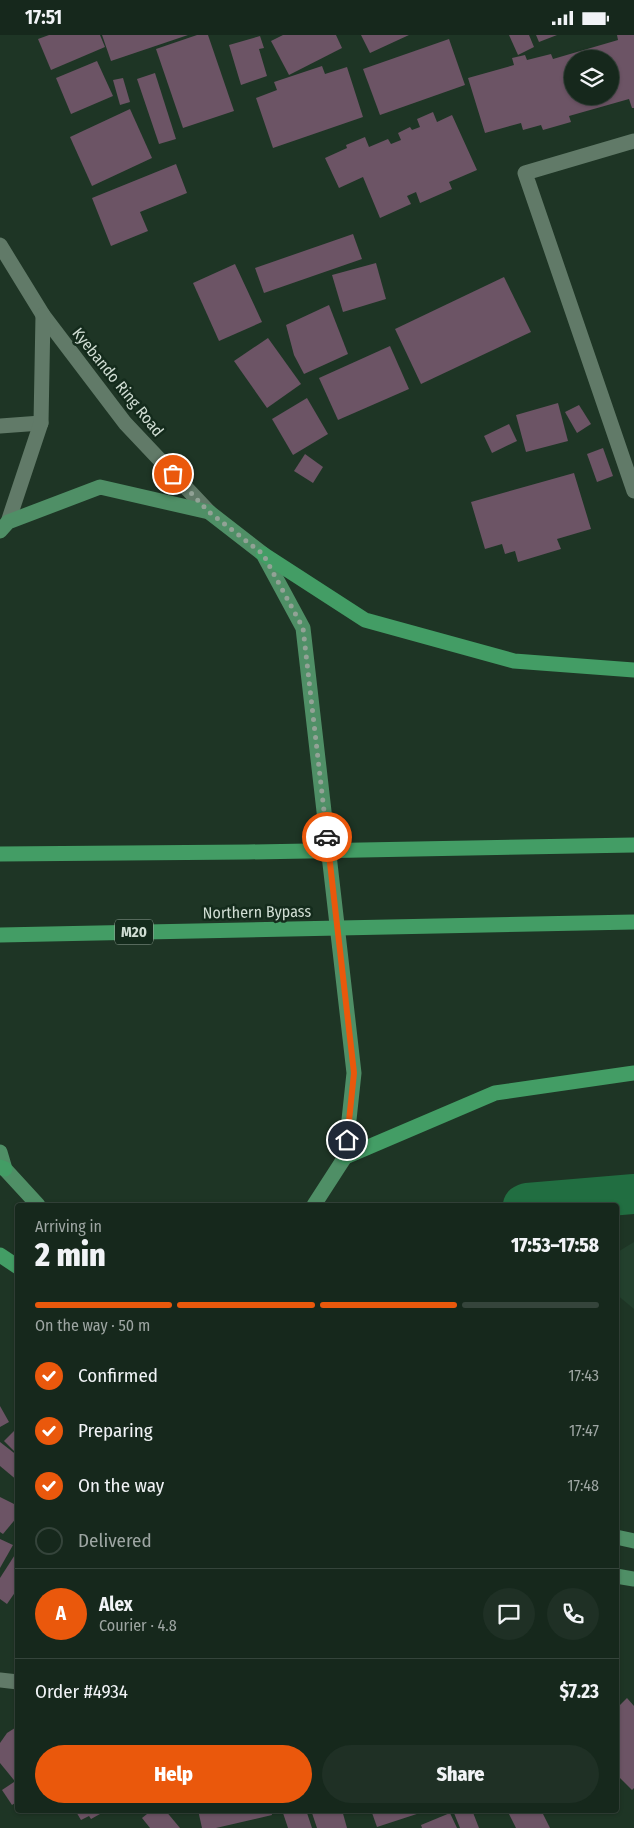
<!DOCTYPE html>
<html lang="en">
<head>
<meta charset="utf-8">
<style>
  body { margin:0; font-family:"Fira Sans Condensed",sans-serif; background:#1f3025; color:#f1f3f6; height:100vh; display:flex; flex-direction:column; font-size:19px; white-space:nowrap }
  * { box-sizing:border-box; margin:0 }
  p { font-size:16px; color:#9ea6a3 }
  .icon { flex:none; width:28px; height:28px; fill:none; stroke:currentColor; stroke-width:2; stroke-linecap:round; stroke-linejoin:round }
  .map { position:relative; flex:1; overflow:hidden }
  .details { position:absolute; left:15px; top:1168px; width:604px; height:610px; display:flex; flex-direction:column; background:#16281c; border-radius:5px; box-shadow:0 1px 4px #0004,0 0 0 1px #35443b }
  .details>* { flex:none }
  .controls { position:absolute; left:564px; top:15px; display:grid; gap:10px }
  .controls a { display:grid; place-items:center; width:55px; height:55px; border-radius:50%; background:#16281c; box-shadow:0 1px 4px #0004,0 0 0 1px #35443b; font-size:25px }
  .pin { position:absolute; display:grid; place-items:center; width:42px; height:42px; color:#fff; margin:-21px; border:2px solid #fff; border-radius:50%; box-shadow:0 1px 5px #0007 }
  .courier { position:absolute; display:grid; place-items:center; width:50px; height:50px; margin:-25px; border:4px solid #ea580c; border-radius:50%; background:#fff; color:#222; box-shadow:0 1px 6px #0007 }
  .summary em { font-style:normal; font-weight:800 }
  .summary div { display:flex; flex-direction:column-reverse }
  .summary { display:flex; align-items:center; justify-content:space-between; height:85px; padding:0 20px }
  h1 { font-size:32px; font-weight:800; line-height:38px }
  .bar { display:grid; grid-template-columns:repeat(4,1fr); gap:8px 5px; align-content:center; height:60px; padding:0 20px }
  .bar i { height:6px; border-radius:4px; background:#35443b }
  .bar .active { background:#ea580c }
  .bar p { grid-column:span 4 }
  .line { display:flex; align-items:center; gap:12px; padding:0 20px; border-top:1px solid #35443b }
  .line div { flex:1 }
  .round { display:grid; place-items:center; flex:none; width:52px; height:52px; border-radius:26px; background:#1f3025 }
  ol { padding:0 20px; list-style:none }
  li { display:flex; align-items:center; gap:15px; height:55px }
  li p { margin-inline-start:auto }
  li .icon { padding:5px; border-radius:50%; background:#ea580c; color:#fff; stroke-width:4 }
  li:last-child { color:#9ea6a3 }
  li i { width:28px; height:28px; border:2px solid #35443b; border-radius:50% }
  .primary-button { display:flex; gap:10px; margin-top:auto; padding:10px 20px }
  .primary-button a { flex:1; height:58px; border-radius:30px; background:#ea580c; color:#fff; font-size:20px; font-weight:800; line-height:58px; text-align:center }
  .primary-button a+a { background:#1f3025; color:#f1f3f6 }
  .status { display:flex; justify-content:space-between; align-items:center; height:35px; padding:0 25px; background:#16281c; direction:ltr }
  .status svg { height:14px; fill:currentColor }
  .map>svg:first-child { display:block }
  .built { fill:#23402d }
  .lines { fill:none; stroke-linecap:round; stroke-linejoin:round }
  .canal { stroke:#216e41; stroke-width:40 }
  .building { fill:#6c5465; fill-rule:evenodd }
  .lane { stroke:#617a68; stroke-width:15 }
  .street { stroke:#617a68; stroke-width:15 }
  .primary { stroke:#4f8f66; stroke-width:15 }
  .highway { stroke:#439d65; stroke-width:15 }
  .done { stroke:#92a296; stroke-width:5; stroke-dasharray:0 9 }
  .route { stroke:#ea580c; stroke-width:6 }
  .labels { text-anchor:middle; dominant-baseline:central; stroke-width:5; stroke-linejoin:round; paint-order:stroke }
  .shield { fill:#142b1c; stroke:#98a89c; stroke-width:1 }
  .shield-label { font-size:15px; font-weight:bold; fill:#d0ddd3 }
  .street-label { font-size:16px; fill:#d0ddd3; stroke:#142b1c }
</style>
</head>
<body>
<div class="status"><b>17:51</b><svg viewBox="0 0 49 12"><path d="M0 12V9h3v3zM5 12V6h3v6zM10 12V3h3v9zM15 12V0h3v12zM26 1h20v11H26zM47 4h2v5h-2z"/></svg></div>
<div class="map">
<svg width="634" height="1793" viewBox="0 0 634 1793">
  <rect width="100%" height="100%" fill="#1e3525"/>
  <path class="built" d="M634,1207V1274L616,1259V1218Z"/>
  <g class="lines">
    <path class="canal" d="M523,1170L527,1168L634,1159"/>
  </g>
  <g class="building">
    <path d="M49,0H100L105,12L51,35L38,4Z"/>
    <path d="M102,0H188L111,26Z"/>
    <path d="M197,0H208L234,76L183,93L156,14Z"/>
    <path d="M283,0H336L342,13L289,40L271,6Z"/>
    <path d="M361,0H409L370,18Z"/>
    <path d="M509,0H529L534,12L518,20Z"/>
    <path d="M536,0H557L539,7Z"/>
    <path d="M617,0H634V73H632L629,64L569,81L571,87L543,95L541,90L523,95L521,88L485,98L468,43L514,30L512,23L525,20L527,25L551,19L553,24L618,5ZM572,24H610V61H572Z"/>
    <path d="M260,1L264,13L259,14L267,41L241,50L229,10Z"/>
    <path d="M449,4L465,50L380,80L363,34Z"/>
    <path d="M97,26L113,61L71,79L56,43Z"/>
    <path d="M322,31L325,39L347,32L363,82L273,113L256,63L277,55L274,47Z"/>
    <path d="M155,38L176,104L159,109L137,44Z"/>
    <path d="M123,43L130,67L120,70L113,45Z"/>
    <path d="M130,74L152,123L92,151L70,102Z"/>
    <path d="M433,77L437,87L452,80L477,135L449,147L452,154L420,168L416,157L407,161L411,169L380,183L363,142L339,153L325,123L347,113L346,110L365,102L369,112L388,104L391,109L401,105L398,98L410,92L412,95L420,92L417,84Z"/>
    <path d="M176,129L187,158L140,177L148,196L111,211L92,163Z"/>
    <path d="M353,199L362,224L264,258L255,233Z"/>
    <path d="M376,228L386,264L343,277L332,240Z"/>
    <path d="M235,229L262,287L219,306L193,248Z"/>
    <path d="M504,242L531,297L421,349L395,294Z"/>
    <path d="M329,270L348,319L304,339L294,320L286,290Z"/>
    <path d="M268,303L301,349L267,373L234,326Z"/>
    <path d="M390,311L409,354L338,385L319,343Z"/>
    <path d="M307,363L328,399L293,420L272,384Z"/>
    <path d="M558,368L568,406L526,417L516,380Z"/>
    <path d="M579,370L591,389L577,398L565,377Z"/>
    <path d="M509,389L517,406L492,418L484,401Z"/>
    <path d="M603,413L613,441L597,447L587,419Z"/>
    <path d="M305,419L323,432L313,448L294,436Z"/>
    <path d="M574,438L591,494L557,504L561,514L518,527L515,516L505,519L502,509L485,514L471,467Z"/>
    <path d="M0,1371L9,1387L0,1392Z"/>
    <path d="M16,1394L18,1396V1420L4,1406Z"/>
    <path d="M0,1407L18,1421V1446L0,1431Z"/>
    <path d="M0,1462L18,1471V1481L3,1499L0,1497Z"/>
    <path d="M0,1504L13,1510L0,1533Z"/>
    <path d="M18,1515V1553L7,1569L0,1564V1543Z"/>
    <path d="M627,1663L634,1671V1753L632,1755L616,1739V1674Z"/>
    <path d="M18,1691V1750L0,1728V1708L7,1698Z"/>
    <path d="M14,1747L18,1752V1766L12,1770L2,1755Z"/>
    <path d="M75,1775H97L100,1779L91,1784L89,1781L81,1785Z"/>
    <path d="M152,1775H165L180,1793H150L142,1783Z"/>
    <path d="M198,1775H271L272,1780L216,1793H202Z"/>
    <path d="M282,1775H306L312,1793H288Z"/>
    <path d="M311,1775H342L347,1793H317Z"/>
    <path d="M371,1775H429L377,1792Z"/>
    <path d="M462,1775H472L479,1793H460L454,1778Z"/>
    <path d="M507,1775H541L550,1793H516Z"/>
    <path d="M450,1778L457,1793H422L421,1790Z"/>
  </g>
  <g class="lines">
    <path class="lane" d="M0,391L41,388"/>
    <g class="street">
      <path d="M634,106L525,138L634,456"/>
      <path d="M0,210L43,280L125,388L209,477"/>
      <path d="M8,487L41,388L43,280"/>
      <path d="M0,1645L18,1647"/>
    </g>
    <g class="primary">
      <path d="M0,496L8,487L100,452L209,477L263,519L303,593L354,1038L345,1122L314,1170"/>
      <path d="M0,1117L5,1134L38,1170"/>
      <path d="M616,1502L634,1506"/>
      <path d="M616,1541L634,1544"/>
    </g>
    <g class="highway">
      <path d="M263,519L365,585L514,626L634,635"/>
      <path d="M0,819L248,817L634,810"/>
      <path d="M0,900L634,887"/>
      <path d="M345,1122L495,1058L634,1038"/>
      <path d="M0,1132L5,1134"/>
      <path d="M0,1220L18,1232"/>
    </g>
  </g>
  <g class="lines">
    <path class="done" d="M173,439L209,477L263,519L303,593L327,802"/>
    <path class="route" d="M327,802L354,1038L347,1105"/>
  </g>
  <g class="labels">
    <rect class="shield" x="115" y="884.5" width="38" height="25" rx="4"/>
    <g class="shield-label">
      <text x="134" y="897">M20</text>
    </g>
    <g class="street-label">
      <text transform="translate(118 347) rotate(51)">Kyebando Ring Road</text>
      <text transform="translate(257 877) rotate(-1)">Northern Bypass</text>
    </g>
  </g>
</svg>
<div class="controls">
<a><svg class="icon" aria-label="layers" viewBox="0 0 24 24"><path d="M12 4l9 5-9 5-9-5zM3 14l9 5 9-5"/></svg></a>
</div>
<div class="pin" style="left:173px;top:439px;background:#ea580c"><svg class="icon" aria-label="bag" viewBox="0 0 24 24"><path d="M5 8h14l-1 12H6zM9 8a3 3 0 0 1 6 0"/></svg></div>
<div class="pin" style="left:347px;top:1105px;background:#1f2937"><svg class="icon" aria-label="home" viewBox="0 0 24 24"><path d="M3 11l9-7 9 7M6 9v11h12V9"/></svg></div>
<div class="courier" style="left:327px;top:802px"><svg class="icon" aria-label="car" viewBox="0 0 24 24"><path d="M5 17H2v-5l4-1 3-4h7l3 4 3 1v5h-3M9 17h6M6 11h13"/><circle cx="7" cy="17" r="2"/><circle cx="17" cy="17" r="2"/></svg></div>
<section class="details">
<div class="summary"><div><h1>2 min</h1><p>Arriving in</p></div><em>17:53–17:58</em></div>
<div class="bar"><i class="active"></i><i class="active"></i><i class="active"></i><i></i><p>On the way · 50 m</p></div>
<ol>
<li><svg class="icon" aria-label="check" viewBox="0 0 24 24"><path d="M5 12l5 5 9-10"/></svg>Confirmed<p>17:43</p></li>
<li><svg class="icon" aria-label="check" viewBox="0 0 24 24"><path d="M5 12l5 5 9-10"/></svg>Preparing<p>17:47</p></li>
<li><svg class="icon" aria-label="check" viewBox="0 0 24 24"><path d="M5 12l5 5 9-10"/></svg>On the way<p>17:48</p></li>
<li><i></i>Delivered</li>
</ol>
<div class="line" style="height:90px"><b class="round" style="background:#ea580c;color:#fff">A</b><div><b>Alex</b><p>Courier · 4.8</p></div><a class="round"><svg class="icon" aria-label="chat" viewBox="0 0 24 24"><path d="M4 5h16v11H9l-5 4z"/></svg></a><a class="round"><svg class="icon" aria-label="phone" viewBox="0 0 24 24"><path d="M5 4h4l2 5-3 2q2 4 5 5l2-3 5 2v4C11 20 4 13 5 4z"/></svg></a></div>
<div class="line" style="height:65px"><div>Order #4934</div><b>$7.23</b></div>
<div class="primary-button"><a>Help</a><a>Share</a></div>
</section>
</div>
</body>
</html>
